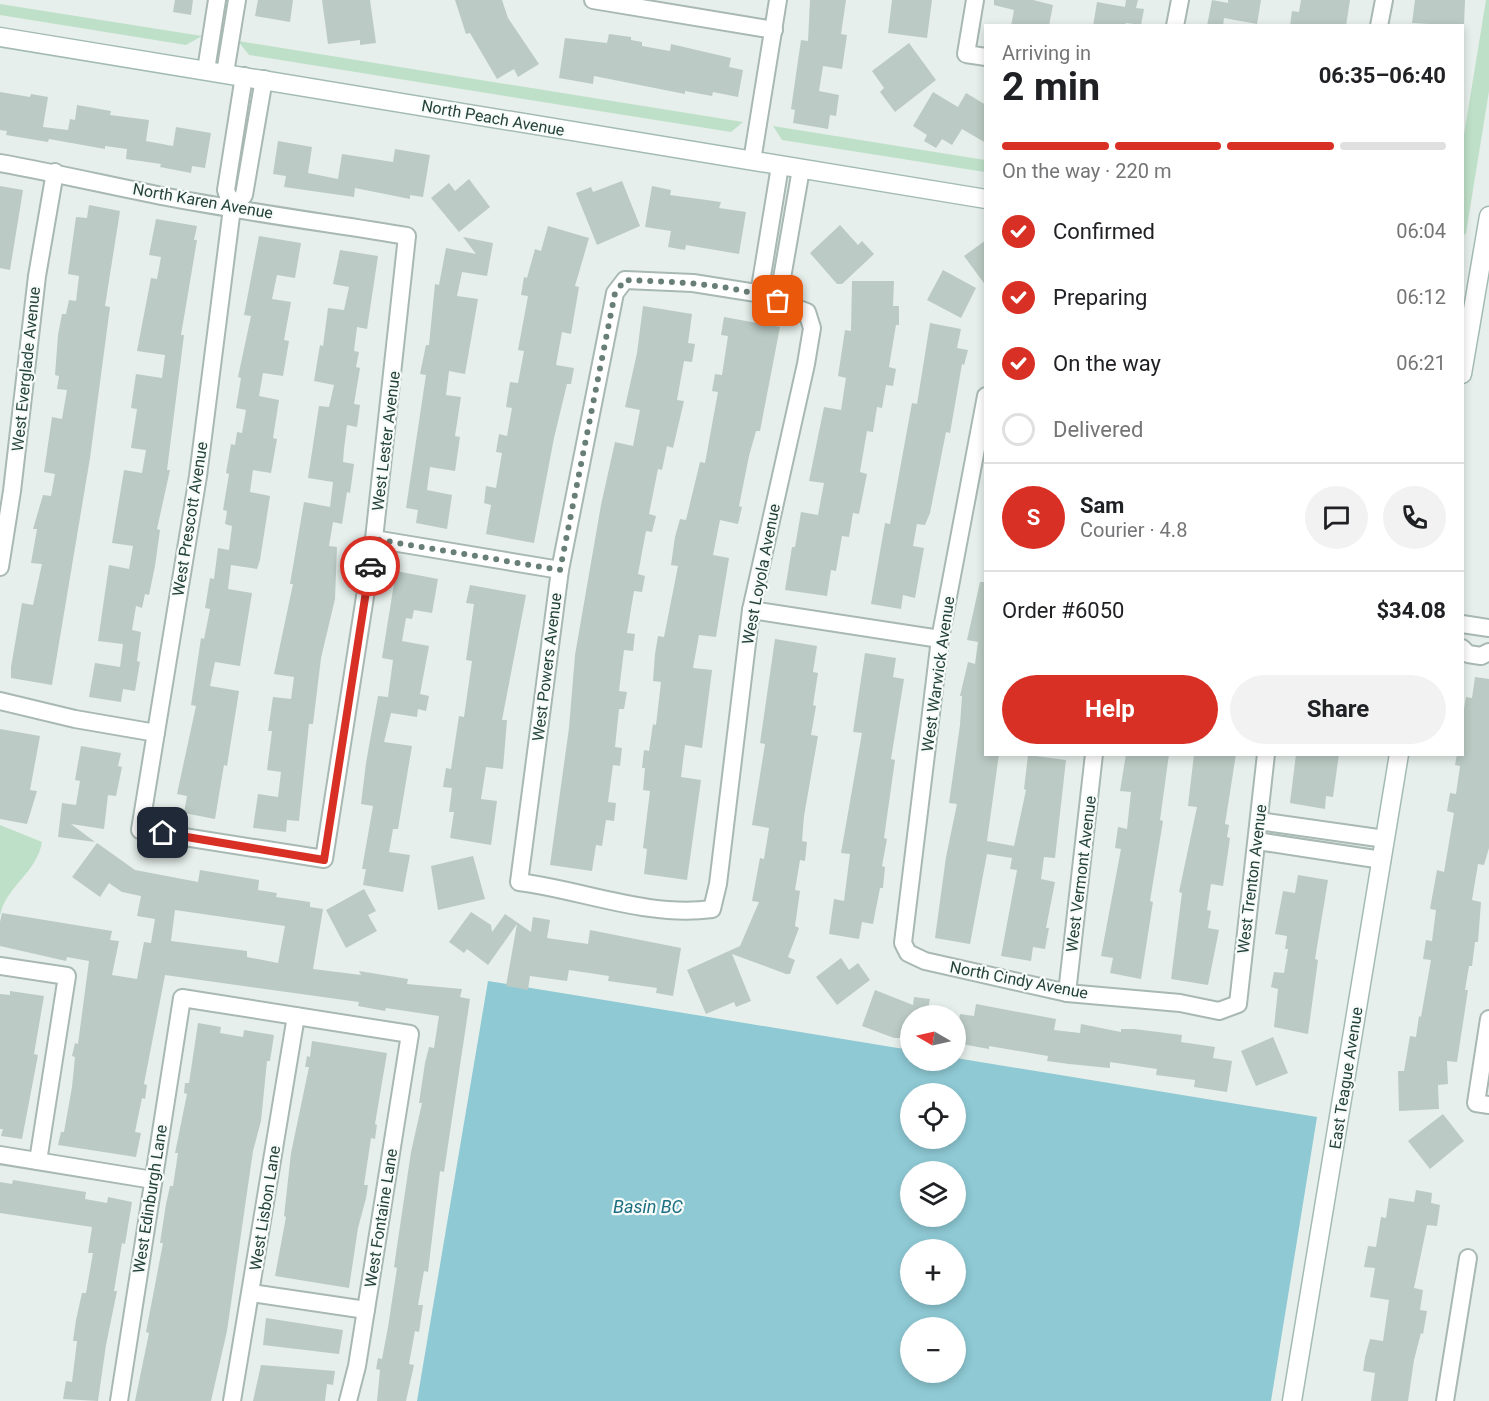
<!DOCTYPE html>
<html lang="en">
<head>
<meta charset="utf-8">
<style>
  body { margin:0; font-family:Roboto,sans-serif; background:#f2f2f2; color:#202124; height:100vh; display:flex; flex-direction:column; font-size:22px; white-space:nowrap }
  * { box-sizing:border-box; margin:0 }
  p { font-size:20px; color:#757577 }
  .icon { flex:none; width:33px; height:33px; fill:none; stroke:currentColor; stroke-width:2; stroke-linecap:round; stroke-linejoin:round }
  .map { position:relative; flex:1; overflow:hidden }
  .sheet { position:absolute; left:984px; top:24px; width:480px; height:732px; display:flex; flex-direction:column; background:#fff; border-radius:0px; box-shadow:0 3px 9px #0003 }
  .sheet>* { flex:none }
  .needle { width:39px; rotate:279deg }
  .controls { position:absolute; left:900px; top:1005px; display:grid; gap:12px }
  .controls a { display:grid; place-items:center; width:66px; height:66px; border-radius:50%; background:#fff; box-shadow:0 3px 9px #0003; font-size:30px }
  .pin { position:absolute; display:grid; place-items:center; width:51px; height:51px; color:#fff; margin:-26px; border-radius:12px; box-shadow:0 3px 9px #0006 }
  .courier { position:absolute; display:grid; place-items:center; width:60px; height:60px; margin:-30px; border:4px solid #d93025; border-radius:50%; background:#fff; color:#222; box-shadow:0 2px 8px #0007 }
  .overview em { font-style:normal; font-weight:700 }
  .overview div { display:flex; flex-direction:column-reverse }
  .overview { display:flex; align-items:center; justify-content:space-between; height:102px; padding:0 18px }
  h1 { font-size:39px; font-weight:700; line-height:45px }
  .bar { display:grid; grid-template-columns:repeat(4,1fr); gap:9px 6px; align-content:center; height:72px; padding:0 18px }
  .bar i { height:8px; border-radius:4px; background:#e0e0e0 }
  .bar .current { background:#d93025 }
  .bar p { grid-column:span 4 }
  .line { display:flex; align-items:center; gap:15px; padding:0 18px; border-top:2px solid #e0e0e0 }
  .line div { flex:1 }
  .round { display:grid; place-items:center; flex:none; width:63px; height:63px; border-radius:32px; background:#f2f2f2 }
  ol { padding:0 18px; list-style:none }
  li { display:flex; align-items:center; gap:18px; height:66px }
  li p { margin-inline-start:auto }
  li .icon { padding:6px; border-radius:50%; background:#d93025; color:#fff; stroke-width:4 }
  li:last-child { color:#757577 }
  li i { width:33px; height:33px; border:3px solid #e0e0e0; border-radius:50% }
  .button { display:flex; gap:12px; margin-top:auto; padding:12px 18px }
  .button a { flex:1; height:69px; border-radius:36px; background:#d93025; color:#fff; font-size:24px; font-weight:700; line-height:69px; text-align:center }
  .button a+a { background:#f2f2f2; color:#202124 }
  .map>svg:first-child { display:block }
  .green { fill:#bfe0c8 }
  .water { fill:#8ec9d4; fill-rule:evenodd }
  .building { fill:#bbcac4; fill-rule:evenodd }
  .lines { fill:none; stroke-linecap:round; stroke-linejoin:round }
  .street-casing { stroke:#a8b8b2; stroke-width:20 }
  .secondary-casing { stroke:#a4bbb3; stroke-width:21 }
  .street { stroke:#fff; stroke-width:16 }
  .secondary { stroke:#fff; stroke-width:18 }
  .done { stroke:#687f78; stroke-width:6; stroke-dasharray:0 10.8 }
  .route { stroke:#d93025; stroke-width:8 }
  .labels { text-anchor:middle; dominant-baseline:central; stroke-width:4.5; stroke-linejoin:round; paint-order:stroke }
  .street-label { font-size:16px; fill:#24423a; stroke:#f7fbf9 }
  .water-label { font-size:18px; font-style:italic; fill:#1c6f80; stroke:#f7fbf9 }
</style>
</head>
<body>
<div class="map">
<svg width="1489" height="1401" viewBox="0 0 1489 1401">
  <rect width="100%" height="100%" fill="#e6efeb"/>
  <g class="green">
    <path d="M1486,0H1489V91L1466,233L1463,236V141Z"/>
    <path d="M0,4L202,36L186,45L0,15Z"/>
    <path d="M238,41L743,122L731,132L249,55Z"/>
    <path d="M773,126L985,160V172L782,140Z"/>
    <path d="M0,825L42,842C37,873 5,887 0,916Z"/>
  </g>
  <path class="water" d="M488,981L910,1050V1060H956V1058L1317,1117L1271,1401H417ZM910,1094H956V1138H910ZM910,1172H956V1216H910ZM910,1250H956V1294H910ZM910,1328H956V1372H910Z"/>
  <g class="building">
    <path d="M175,0H193L191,15L173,12Z"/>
    <path d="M258,0H293L290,22L255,16Z"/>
    <path d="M322,0H370L376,43L360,45V40L328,44Z"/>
    <path d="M455,0H502L508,18L539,64L518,77L514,69L497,79L470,33L466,34Z"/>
    <path d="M810,0H846L841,34L847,35L842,69L823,66L819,91L839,95L836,116L830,115L828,129L793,123L795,110L791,109L801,40L808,41Z"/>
    <path d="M892,0H932L927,38L888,33Z"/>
    <path d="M994,0H1033L1053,5L1049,26H1011L1014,10L994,5Z"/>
    <path d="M1126,0H1138L1136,8L1144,9L1141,25L1126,23L1125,26H1093L1097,2L1125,7Z"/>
    <path d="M1212,0L1228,3V0H1261L1257,24L1224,18L1223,26H1207Z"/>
    <path d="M1301,0H1350L1346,26H1290L1292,11L1299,12Z"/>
    <path d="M1415,0H1465L1464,26L1412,23Z"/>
    <path d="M609,34L631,37V40L642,42V46L670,51L671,44L731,58L729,67L743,70L738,97L713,92L712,96L685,91V94L594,76L593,84L559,78L565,38L607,43Z"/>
    <path d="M909,43L936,80L895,112L880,92L884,88L872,71Z"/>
    <path d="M0,92L30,97L31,94L48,97L43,127L68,130L70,119L75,120L77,105L111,111L110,115L149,120L146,141L173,146L176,127L211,133L205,168L192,166L191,173L160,167L161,164L126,159L127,149L105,146V149L49,139L48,142L6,135L7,131L0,130Z"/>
    <path d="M933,92L958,107L966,93L986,105V143L962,129L952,145L942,139L936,148L924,141L927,135L913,126Z"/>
    <path d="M278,141L312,147L308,173L338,179L342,154L393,162L395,149L430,155L423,197L410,195V199L355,188L354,197L284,187L286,176L273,174Z"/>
    <path d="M469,179L490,207L459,232L431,198L449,183L455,191Z"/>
    <path d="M622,181L640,226L597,245L576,193L591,187L593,192Z"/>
    <path d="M0,186L23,190L10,270L0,268Z"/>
    <path d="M652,186L671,190L670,195L721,202L719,208L746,212L739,254L686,245L685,250L668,247L671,231L645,227Z"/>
    <path d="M89,205L120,211L105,306L110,307L90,458L52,685L11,678V667L22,603L33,605L42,564L31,563L37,529H33L43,495L51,496L55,474L44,472L52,417L62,419L67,390L57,389L59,376L55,375L58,335L62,314H66L69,300L76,301L79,276L68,274L76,217L87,218Z"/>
    <path d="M156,219L197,226L194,240H197L181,335H184L167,470H170L157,529L160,530L155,566L149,595L145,594L142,608L136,606L132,630L141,632L137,661L140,662L135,691L123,689L121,702L89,697L95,663L120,667L123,644L98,641L109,565L129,569L133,546L112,543L124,470L142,473L146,450L131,448L137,409L131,408L136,374L162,378L165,355L137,351L151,278L157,279L161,257L149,255Z"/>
    <path d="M840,225L858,245L862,241L874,254L842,284H837L810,253Z"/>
    <path d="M548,226L589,238L575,286L579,287L571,334L562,332L556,365L574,368L571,384H567L554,438L534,543L486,534L491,505L484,503L486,486L496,488L502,453L496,452L499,434L507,436L512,408L506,407L510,382L518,383L524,351L518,350L528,296L521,295L524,277L527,278L535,249L541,251Z"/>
    <path d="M259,236L301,243L295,278L277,275L272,299L291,302L284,340L289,341L283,376L263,373L259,396L279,400L273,438L277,439L271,473L253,470L250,492L270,496L260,560L257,569L231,565L228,589L252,593L240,666L215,662L210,686L239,691L227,766L224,765L215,819L184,813L187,796L177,794L196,706L191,705L201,638L204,639L210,609L205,608L210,578L214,579L218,548L229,550L232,526L225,524L227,511L223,510L229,474L226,473L231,444L235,445L237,432L242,433L246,410L236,408L241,378L238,377L251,316L244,315Z"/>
    <path d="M463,237L493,243L487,276L462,272L457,296L478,299L465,374L449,371L446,395L461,397L455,436L460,437L455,471L430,467L427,490L452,495L447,529L416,523L418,510L406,508L426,375L420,374L426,345H429L435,284L439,285L446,248L476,254Z"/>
    <path d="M986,240V286L964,256Z"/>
    <path d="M340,250L378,256L367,329L357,327L354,351L359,352L356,367L360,368L354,404L360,405L357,427L347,425L344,449L343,462L354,464L350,493L347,492L342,524L333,522L329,546L337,547L335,599L321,658L313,724H309L299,821L287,820L286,832L253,828L258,794L278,797L281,772L267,770L272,731H268L273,697L291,699L294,677L274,674L293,584H290L304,502L330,507L333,482L308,478L319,406L329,407L334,385L314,381L320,345L323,346L328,308L344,310L349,287L333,284Z"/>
    <path d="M943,270L976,288L961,318L927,300Z"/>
    <path d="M852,281H894L893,306H899V325H896L889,367L896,369L893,386L886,385L882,408L877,407L873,432L867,431L860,472L867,474L859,514L853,513L849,537L842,536L836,571L831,570L827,596L785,590L792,547H795L801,512L818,515L824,483L809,481L824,407L841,410L846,378L838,376L845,330L851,331Z"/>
    <path d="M643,306L692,314L688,343L695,344L692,362L684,361L677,400L684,401L673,448L667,446L662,470L658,469L649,514L656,516L652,532L646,531L638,574L645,576L642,592L634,591L627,633L635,634L633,651L624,650L619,691L627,692L624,709H619L615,747L622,748L620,766L613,765L608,802L616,803L614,821L606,820L602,846L596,845L592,871L550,865L569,728L575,655L601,505L615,442L633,446L640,410L625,407L637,353Z"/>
    <path d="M724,317L780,327L760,431H756L749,456L739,506L742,507L738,524L720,520L713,555L729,558L716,637L699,635L693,668L712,670L702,748L685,745L681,777L701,780L687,880L644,874L647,849L643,848L650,791L643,790L645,768H642L644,750L649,751L653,724L656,725L661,682L653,681L655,654L658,636L664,637L678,566L671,565L675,537L680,519L686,520L700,462L705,463L718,392L712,391L715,374L722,375L728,336L721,335Z"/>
    <path d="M930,323L961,329L957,348L968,350L964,365L962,364L950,433L946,432L930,513L925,525L917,524L913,546L924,548L915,598L903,595L901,609L871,604L885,523L890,524L912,403L917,404Z"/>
    <path d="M396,571L438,579L432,613L414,610L412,619L406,618L402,641L429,646L420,694L429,696L426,711L418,709L417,717L391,713L384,742L412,746L398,829H393L389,852L410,855L403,892L363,885L366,869H362L373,806L361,804L366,763L378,696L388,697L393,660L382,658Z"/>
    <path d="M980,582H986V754H999L987,841L1014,846L1026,790L1024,789L1028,755L1066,760L1055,858L1044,857L1041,879L1055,882L1046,928H1049L1045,949L1033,947L1031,961L1001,956L1017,870L1010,869L1012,858L987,854L970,944L935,938L946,857L957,804L949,803L960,725L962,696H960L968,662L975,664L978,642L967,640Z"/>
    <path d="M470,585L526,595L502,720H507L503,769L486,767L481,799L497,801L491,845L450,838L454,812H449L452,788L443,787L446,768L451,769L459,716L464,717L472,661L466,660L474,604L466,603Z"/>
    <path d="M775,639L817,646L813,672L818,673L813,705L816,706L811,735L818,736L804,816L802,841L807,842L805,861L800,860L795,890L800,891L795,926L799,928L788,957L795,960L790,974H786L732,954L751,1001L736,1007L734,1002L706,1014L687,970L740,946L759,902L752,901L760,858L764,859L769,828L752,825L765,744L760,743Z"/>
    <path d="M865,653L896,658L893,677L904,679L891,759L895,760L884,838L887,839L882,866L885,867L883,888H880L873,924L862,922L859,939L829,934L834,899L844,901L850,854L841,853L862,733L853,732Z"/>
    <path d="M1475,677L1489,679V848L1484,865L1478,864L1472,900L1481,902L1478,942H1475L1472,966H1469L1465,990H1468L1457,1062L1447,1061L1448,1084L1438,1085L1439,1109L1399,1111L1398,1071H1404L1410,1036L1416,1037L1419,1016L1421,1017L1431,960L1423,959L1426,940L1432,941L1436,910L1430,909L1437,870L1444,872L1454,813L1447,811L1450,793L1456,794L1460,766L1455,765L1457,754H1462V722L1466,697L1472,698Z"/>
    <path d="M0,729L40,736L30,790L37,791L27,824L0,819Z"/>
    <path d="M81,746L121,753L118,766L122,767L116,796L108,795L104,829L71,824L95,842L58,837L62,803L76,805L80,781L75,780Z"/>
    <path d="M1126,754H1169L1160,820L1163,821L1150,901L1153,902L1141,979L1110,973L1113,958L1101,956L1121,849L1115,848L1118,827L1127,829L1131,792L1120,791Z"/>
    <path d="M1194,754H1236L1225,824L1229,825L1227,837L1230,838L1223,886L1211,884L1207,910L1211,911L1208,928L1219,930L1208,985L1171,979L1182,893L1179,892L1197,807L1188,806Z"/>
    <path d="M1296,754H1339L1333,797L1326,796L1325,809L1290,803Z"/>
    <path d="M97,843L135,870L198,882L200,870L259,880L258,890L277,893L276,897L310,902V907L323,909L313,969L361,975L359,971L408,979L407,984L462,989L460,997L470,999L444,1172L440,1171L428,1272L424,1271L418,1305H423L419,1332L415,1331L409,1364L414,1365L406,1401H377L380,1370L376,1369L378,1358L382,1359L388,1327L397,1268L394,1267L396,1253L411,1152L422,1103H419L425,1063L429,1047L434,1048L439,1016L386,1008L385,1011L358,1006L359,1002L165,975L144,1084L147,1085L145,1099L142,1098L135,1132L141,1133L136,1157L58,1145L61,1132H64L72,1087L75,1057L72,1056L75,1043L78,1044L89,961L67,957L66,961L0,946V922L2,913L112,931L110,940L119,941L112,975L137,979L144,942L151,943L155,919L137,916L141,896L122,892L109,883L100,897L72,877ZM175,910L285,926L278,963L247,957V951L171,941Z"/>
    <path d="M473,856L485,899L438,910L431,866Z"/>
    <path d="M1298,875L1328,880L1315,959L1318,960L1308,1034L1274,1027L1278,989L1271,987L1274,972L1284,973L1288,949H1285L1287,936L1275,934L1283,891L1295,893Z"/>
    <path d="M364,889L376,911L368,915L377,931L346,948L326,910Z"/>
    <path d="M471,912L491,925L492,932L505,914L531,932L533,917L550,920L547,938L588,944L590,930L681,948L673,996L656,993L657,988L608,981L609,976L569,970L567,981L530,976L528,990L506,986L517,924L488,965L467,949L464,953L449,942Z"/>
    <path d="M841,958L849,970L858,963L870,980L837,1005L816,977Z"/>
    <path d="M875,990L913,1005L914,997L930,999L928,1010L939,1016H910V1038H894L862,1026Z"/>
    <path d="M10,991L44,996L34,1054L38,1055L22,1139L1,1136L3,1129H0V994L10,995Z"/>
    <path d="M976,1004L1056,1019L1054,1030L1080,1033L1081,1024L1121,1032V1029H1134L1182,1035L1181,1042L1215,1047L1213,1058L1232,1061L1227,1092L1194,1087L1195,1080L1156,1075L1157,1069L1110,1062V1068L1069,1064L1047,1061L1048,1056L989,1046V1049L956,1043L960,1014L974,1016Z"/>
    <path d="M198,1023L221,1027L220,1033L243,1037L244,1030L274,1035L270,1061H267L261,1121L253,1151L227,1331L211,1401H135L149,1333L146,1332L163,1243H160L166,1204L170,1186H173L178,1153H175L187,1094L184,1093L185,1083H189Z"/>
    <path d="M1273,1037L1288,1073L1256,1086L1241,1051Z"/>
    <path d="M312,1041L387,1053L375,1124L377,1125L375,1139L371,1138L364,1185H368L366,1198L358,1228L349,1288L275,1276L286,1217L284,1216L291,1153L309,1067H305L307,1056L310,1057Z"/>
    <path d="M1443,1114L1464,1141L1430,1169L1408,1141Z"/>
    <path d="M13,1180L86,1192L85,1199L107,1203L108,1197L132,1202L125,1244L122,1243L114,1291H117L106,1345L98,1401L63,1399L66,1381L72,1382L77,1341H73L76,1320L82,1293H86L93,1253H88L92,1227L0,1213V1182L12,1184Z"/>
    <path d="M1416,1190L1432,1193L1431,1203L1440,1205L1437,1226L1427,1225L1414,1288L1423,1290L1420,1310L1427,1311L1423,1334L1421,1333L1414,1360L1408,1401H1371L1375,1373L1363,1371L1365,1357L1370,1339L1383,1341L1389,1300L1370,1297L1375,1268L1364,1267L1368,1246L1376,1247L1381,1217L1386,1218L1389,1198L1414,1202Z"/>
    <path d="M266,1318L343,1330L339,1354L263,1345Z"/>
    <path d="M261,1365L335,1371L333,1385L327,1384L325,1401H253Z"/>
  </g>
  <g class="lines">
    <defs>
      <g id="street">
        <path d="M593,0L774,30"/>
        <path d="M975,0L966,54L986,57"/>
        <path d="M1175,26L1180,0"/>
        <path d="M1379,26L1384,0"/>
        <path d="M206,70L217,0"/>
        <path d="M225,73L237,0"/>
        <path d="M752,161L778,0"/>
        <path d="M0,163C56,173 111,186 167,197C246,212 327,223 407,236L374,539L324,859L140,830L198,476L232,208L226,190L244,76"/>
        <path d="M232,208L244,195L264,79"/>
        <path d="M625,280L693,283L756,293L807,312L812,328L806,364L751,610L718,884L712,909C648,918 582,890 519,882L560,570L615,293Z"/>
        <path d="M759,294L780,166"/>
        <path d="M778,301L801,169"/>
        <path d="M986,396L940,639L903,943L908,953L925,961L1067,993L1180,1003L1219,1011L1238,1004L1266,754"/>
        <path d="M374,539L560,570"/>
        <path d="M0,567L12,491L37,276L55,172"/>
        <path d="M751,610L940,639"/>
        <path d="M1462,624L1489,628"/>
        <path d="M1462,648L1468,654L1481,656L1489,652"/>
        <path d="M0,701L75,719L156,733"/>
        <path d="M1259,821L1385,839"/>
        <path d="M1257,841L1382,860"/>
        <path d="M0,966L67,976L38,1161"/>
        <path d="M1067,993L1094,754"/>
        <path d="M1489,1019L1476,1103L1489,1105"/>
        <path d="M0,1155L153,1180"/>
        <path d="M251,1293L366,1310"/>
        <path d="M119,1401L182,998L410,1034L357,1366L348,1401"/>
        <path d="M232,1401L296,1016"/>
        <path d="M1445,1401L1468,1258"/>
      </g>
      <g id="secondary">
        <path d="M0,37L986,199"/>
        <path d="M1462,374L1489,216"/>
        <path d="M1292,1401L1399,754"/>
      </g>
    </defs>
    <use href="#street" class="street-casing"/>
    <use href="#secondary" class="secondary-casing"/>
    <use href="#street" class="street"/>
    <use href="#secondary" class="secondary"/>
  </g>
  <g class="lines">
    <path class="done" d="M370,566L374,539L560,570L615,293L625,280C676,282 730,283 778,301"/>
    <path class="route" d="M163,833L324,860L370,566"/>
  </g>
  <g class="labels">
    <g class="street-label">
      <text transform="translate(493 118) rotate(10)">North Peach Avenue</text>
      <text transform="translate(203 201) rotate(10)">North Karen Avenue</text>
      <text transform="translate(26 369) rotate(-84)">West Everglade Avenue</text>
      <text transform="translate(386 441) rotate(-83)">West Lester Avenue</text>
      <text transform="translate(190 519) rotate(-81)">West Prescott Avenue</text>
      <text transform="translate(761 574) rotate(-79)">West Loyola Avenue</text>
      <text transform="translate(547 667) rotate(-83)">West Powers Avenue</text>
      <text transform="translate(938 674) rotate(-82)">West Warwick Avenue</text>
      <text transform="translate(1081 874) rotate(-83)">West Vermont Avenue</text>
      <text transform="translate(1252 879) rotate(-83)">West Trenton Avenue</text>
      <text transform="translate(1019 980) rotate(11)">North Cindy Avenue</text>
      <text transform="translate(1346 1078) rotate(-81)">East Teague Avenue</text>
      <text transform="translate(150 1199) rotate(-81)">West Edinburgh Lane</text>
      <text transform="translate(265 1208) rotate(-81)">West Lisbon Lane</text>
      <text transform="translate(381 1218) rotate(-81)">West Fontaine Lane</text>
    </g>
    <g class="water-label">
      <text x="648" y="1206">Basin BC</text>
    </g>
  </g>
</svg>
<div class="controls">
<a><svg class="needle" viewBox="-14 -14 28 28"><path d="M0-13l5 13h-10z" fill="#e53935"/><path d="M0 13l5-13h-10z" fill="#757577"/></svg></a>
<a><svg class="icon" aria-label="locate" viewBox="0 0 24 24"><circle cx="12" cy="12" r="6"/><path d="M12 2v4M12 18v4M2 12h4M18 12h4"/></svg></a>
<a><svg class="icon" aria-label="layers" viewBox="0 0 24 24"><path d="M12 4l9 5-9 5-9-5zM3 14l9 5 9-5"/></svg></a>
<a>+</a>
<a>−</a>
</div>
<div class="pin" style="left:778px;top:301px;background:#ea580c"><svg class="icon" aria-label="bag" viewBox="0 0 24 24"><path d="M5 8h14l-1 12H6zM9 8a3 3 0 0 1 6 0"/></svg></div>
<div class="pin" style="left:163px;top:833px;background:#1f2937"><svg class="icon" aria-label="home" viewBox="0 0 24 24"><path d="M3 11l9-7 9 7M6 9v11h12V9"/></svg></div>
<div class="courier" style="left:370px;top:566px"><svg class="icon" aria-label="car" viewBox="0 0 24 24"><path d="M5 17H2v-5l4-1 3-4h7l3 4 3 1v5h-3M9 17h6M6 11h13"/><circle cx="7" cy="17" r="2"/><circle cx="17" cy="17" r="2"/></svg></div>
<section class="sheet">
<div class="overview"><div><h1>2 min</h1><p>Arriving in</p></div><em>06:35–06:40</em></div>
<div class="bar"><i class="current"></i><i class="current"></i><i class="current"></i><i></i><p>On the way · 220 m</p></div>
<ol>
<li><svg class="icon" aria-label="check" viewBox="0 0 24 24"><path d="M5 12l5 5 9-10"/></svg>Confirmed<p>06:04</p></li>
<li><svg class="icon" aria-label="check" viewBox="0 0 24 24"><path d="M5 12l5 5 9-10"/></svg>Preparing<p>06:12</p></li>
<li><svg class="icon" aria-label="check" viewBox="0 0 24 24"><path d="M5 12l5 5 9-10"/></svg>On the way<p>06:21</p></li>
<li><i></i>Delivered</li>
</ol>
<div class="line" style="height:108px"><b class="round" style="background:#d93025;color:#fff">S</b><div><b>Sam</b><p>Courier · 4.8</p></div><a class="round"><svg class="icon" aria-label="chat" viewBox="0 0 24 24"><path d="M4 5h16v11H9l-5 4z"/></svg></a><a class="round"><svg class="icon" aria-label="phone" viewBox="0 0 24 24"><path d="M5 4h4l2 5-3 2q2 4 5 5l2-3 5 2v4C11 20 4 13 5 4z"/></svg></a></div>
<div class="line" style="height:78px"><div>Order #6050</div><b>$34.08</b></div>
<div class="button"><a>Help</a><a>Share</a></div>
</section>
</div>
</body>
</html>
